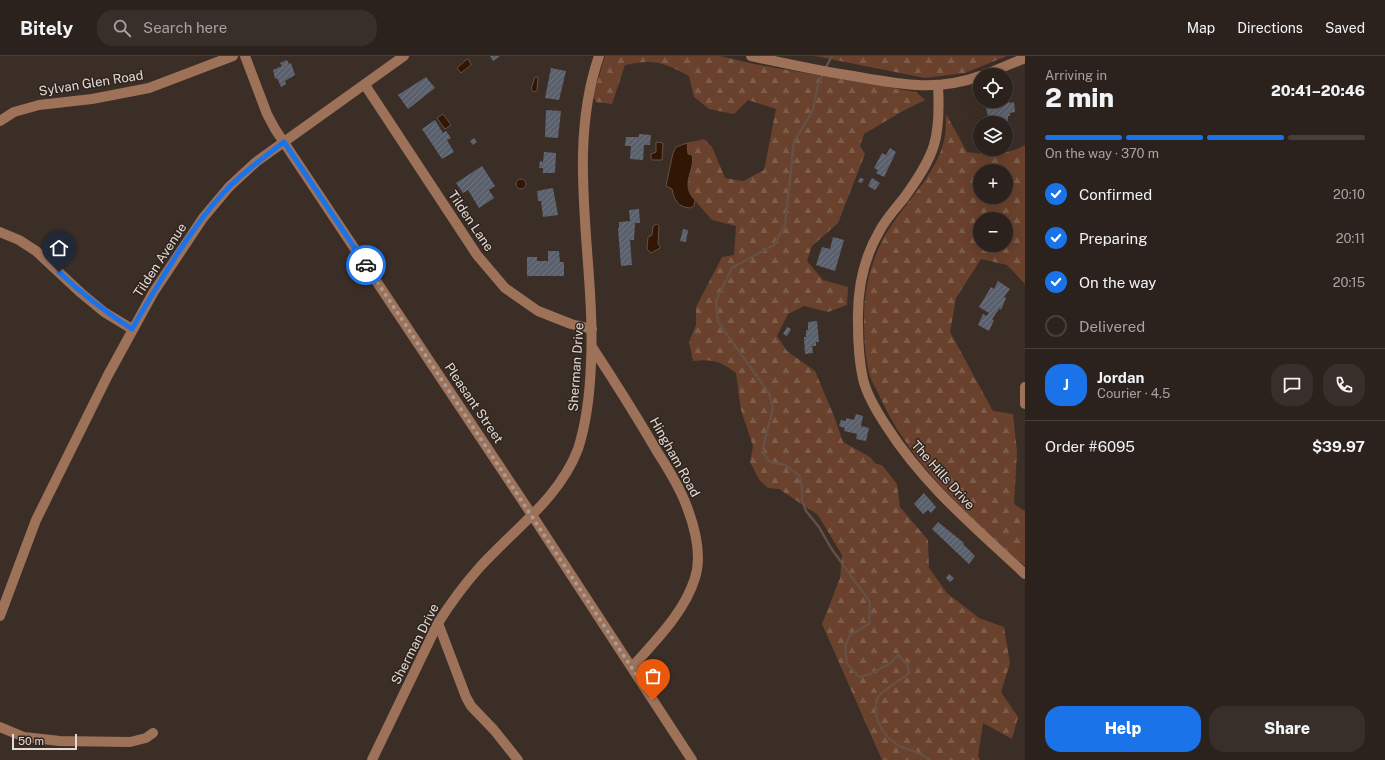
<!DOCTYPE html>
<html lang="en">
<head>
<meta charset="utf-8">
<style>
  body { margin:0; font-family:"Public Sans",sans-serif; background:#382f2a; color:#f1f3f6; height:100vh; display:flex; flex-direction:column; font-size:15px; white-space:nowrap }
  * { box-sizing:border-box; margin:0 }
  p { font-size:13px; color:#a6a4a4 }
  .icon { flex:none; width:22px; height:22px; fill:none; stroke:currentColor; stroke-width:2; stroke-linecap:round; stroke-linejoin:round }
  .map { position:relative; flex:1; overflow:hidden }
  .side { display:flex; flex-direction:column; background:#2c221d; width:360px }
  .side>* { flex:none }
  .tools { position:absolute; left:973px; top:12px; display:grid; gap:8px }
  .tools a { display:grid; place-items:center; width:40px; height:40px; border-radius:50%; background:#2c221d; box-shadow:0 4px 16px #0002,0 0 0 1px #483f3b; font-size:20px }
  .scale { position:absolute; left:12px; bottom:10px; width:65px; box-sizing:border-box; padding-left:4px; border:2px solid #e3dad6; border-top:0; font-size:11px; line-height:14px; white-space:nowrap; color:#e3dad6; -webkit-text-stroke:3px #30241e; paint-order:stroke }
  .pin { position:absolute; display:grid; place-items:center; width:34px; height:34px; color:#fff; margin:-41px -17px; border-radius:50% 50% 50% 0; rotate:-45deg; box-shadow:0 0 4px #0007 }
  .pin .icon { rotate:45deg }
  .courier { position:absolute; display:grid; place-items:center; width:40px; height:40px; margin:-20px; border:3px solid #1a73e8; border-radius:50%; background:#fff; color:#222; box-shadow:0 1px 5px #0007 }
  .head em { font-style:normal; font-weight:800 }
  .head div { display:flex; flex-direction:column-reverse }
  .head { display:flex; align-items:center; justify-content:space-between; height:68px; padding:0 20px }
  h1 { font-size:26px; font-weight:800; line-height:30px }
  .bar { display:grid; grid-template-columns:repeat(4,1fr); gap:6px 4px; align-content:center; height:48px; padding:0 20px }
  .bar i { height:5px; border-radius:3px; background:#483f3b }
  .bar .current { background:#1a73e8 }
  .bar p { grid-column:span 4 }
  .line { display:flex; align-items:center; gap:10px; padding:0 20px; border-top:1px solid #483f3b }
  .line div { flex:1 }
  .round { display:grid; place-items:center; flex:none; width:42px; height:42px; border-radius:16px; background:#382f2a }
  ol { padding:0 20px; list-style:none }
  li { display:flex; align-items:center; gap:12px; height:44px }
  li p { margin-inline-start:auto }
  li .icon { padding:4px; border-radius:50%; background:#1a73e8; color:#fff; stroke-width:4 }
  li:last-child { color:#a6a4a4 }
  li i { width:22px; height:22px; border:2px solid #483f3b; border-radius:50% }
  .button { display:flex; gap:8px; margin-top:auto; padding:8px 20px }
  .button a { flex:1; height:46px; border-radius:16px; background:#1a73e8; color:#fff; font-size:16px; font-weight:800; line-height:46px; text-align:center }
  .button a+a { background:#382f2a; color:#f1f3f6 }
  header { display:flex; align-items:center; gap:24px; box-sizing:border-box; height:56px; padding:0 20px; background:#2c221d; border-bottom:1px solid #483f3b }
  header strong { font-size:19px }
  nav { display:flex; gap:22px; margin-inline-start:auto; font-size:14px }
  .search { width:280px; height:36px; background:#382f2a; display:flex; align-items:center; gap:10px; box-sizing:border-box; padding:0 14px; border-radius:16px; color:#a6a4a4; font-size:15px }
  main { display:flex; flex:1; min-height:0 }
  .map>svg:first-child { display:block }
  .forest { fill:url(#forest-firs); fill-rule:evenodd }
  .water { fill:#311505; stroke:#665044 }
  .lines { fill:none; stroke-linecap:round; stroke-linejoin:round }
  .stream { stroke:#665044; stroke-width:2.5 }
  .building { fill:url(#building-hatch) }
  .minor { stroke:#9e7159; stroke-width:10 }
  .done { stroke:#a89e99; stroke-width:4; stroke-dasharray:0 7.2 }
  .route { stroke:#1a73e8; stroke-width:5 }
  .labels { text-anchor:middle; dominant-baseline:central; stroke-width:3; stroke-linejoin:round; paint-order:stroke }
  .street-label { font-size:13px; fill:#e3dad6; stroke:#30241e }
</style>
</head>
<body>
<header>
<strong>Bitely</strong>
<div class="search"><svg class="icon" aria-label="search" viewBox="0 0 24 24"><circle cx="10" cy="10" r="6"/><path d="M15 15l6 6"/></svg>Search here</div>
<nav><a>Map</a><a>Directions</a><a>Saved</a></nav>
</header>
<main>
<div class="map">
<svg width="1025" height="704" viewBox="0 0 1025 704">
  <defs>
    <pattern id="forest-firs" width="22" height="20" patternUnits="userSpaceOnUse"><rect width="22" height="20" fill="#69412c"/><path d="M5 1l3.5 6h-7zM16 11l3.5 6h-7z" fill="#7e5c4a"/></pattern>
    <pattern id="building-hatch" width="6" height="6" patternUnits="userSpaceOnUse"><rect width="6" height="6" fill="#5b606d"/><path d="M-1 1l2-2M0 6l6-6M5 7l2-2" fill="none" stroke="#727681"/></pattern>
  </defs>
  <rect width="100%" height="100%" fill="#3b2e27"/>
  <g class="forest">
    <path d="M605,0H720L754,8L916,36L925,44L901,56L864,78L860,90L865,98L838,167L812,190L807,205L823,224L848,231L847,249L828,256L804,250L788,258L777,280L787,295L815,315L834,360L843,386L870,401L876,408L882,409L897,428L900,451L928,484L929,512L947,537L979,562L1004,571L1010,607L1001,636L1018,661L1012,683L983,667L978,700L980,704H882L822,568L840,522L842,499L818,459L779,433L768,432L760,425L750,406L753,390L741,354L736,317C720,305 713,303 693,305L689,286L696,269V251L722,201L734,199L736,170L712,164L690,139L688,129L690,114L687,87L704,83L712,91L725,122L743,125L764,114L776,53L748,44L734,58L709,53L694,41L689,20C662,6 655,3 625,9L612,48L596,46L593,40Z"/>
    <path d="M815,0H1007L965,17L925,22Z"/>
    <path d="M946,58L967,96C988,99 1006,100 1025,89V228L1007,209L981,203L956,242L950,276L993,355L1013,358L1017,396L1014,448L1025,455V510C970,462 910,408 879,339C876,332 871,325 869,317C865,300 864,280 864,263C864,236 869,212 881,187C898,152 934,124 944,85C946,76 946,67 946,58ZM980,115H1006V141H980ZM980,163H1006V189H980Z"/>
  </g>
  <g class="water">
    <path d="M467,3L469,4L471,9L461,17L457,12Z"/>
    <path d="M535,21H538L537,34L534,36L531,33Z"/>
    <path d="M443,58L451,69L445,73L437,62Z"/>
    <path d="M656,86L663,87L662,104H652L651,102V98L656,96Z"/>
    <path d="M687,87L688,98L692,99C696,114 679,128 695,144L694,150L690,152C678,151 674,144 672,133L666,130L673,97L676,91Z"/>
    <circle cx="521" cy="128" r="5"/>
    <path d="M657,168L659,170L658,188L660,190V192L651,197L647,193L648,181L652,179L653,170Z"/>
  </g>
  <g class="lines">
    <g class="stream">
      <path d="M825,13L832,0"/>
      <path d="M823,18L818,29L813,54L794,86L785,169L774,189L732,212L716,245L718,266L769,337L773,352L763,391V397L770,406L785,409L799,419L802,430V444L806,455L819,471L831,492L870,546L869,568L850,579L845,590L847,608L859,621L870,618L891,607L898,599L907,608L909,617C900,625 887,631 879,640C875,644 876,648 876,654C876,668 886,682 898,689C909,695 920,695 929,704"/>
    </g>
  </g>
  <g class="building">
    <path d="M490,0H500L493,5Z"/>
    <path d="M287,4L289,8L291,7L295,19L285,25L286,28L281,31L277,22L275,23L273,14L282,10L280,7Z"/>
    <path d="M551,12L566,15L559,44L545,42Z"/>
    <path d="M426,21L435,32L408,53L398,39Z"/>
    <path d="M1006,43H1008L1009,47L1014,46L1015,56L1010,57V60H1008V65L1001,66L1000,62L989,65L986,52L995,51V45H1006Z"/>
    <path d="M546,54L561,55L558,82L545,81Z"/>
    <path d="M435,64L443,77L446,75L451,82L447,84L454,96L442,103L422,73Z"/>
    <path d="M639,78L651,79L650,89H644L643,104L630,103L631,90H625L626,81H639Z"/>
    <path d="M474,82L477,86L473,89L470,85Z"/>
    <path d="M890,92L896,96L884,121L876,117L878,114L874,112L882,97L886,99Z"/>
    <path d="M544,96L556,97L555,117H543V112H539L540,105L543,106Z"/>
    <path d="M482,110L495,130L489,134L494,142L479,152L468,134L463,137L456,127Z"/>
    <path d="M860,122L864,123L862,127L858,126Z"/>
    <path d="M872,122L880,127L875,134L868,130Z"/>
    <path d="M553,132L558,159L543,161L541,145H538L537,135Z"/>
    <path d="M639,153L640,167H635L634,184H630L632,209L621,210L618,173L619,172V166L630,165L629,154Z"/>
    <path d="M683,173L688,174L686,186L680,185Z"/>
    <path d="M833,181L844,184L835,215L816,209L822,191L830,193Z"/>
    <path d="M548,195H559L560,206H564V220H527V201H537V205H548Z"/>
    <path d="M998,225L1010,233L1004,241L1006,242L1001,254L1000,252L992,263L994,264L989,275L978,269L983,258L986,260L989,257L979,251L991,231L994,233Z"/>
    <path d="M817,265L819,286H816V290H812L813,297L805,298L804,281H806V274H808V266Z"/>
    <path d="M787,271L791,273L787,280L783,278Z"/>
    <path d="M856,358L863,360L861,370L869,372L866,385L856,383L857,378L844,375L845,372L839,370L841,364L846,365V362L854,364Z"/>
    <path d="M924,437L936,451L931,457L928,454L923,458L914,448Z"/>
    <path d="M938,466L964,487L963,488L975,500L969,508L932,473Z"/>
    <path d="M949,518L954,522L950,526L946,522Z"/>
  </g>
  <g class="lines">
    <g class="minor">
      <path d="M245,0L267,58L275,73L532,459L692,704"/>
      <path d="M751,0C783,7 815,14 847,19C894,27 934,37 980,20"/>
      <path d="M984,19L1025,2"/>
      <path d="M365,29L477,199L505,232L538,255L571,268L592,273"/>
      <path d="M938,30C941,83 935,99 904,142C895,153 885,164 879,176C862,205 857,235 858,268C858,286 859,305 863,323C867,340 877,356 887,371C924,429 976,472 1025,518"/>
      <path d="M0,65L14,56L39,49L92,43L149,32L233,0"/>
      <path d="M0,176L19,184L36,195L81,237L104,256L132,273"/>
      <path d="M592,291C615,326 637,361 658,397C669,414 680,432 687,451C695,472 702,500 695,522C684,557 656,584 632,611"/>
      <path d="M1025,331V348"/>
      <path d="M0,560L36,464L108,319L153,237L203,162L229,131L256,106L404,0"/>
      <path d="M438,567L466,641L471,650L494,674L518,704"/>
      <path d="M0,671L24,681L60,685L130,686L146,682L153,677"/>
      <path d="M372,704L438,567C450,548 464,529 479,512C513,474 559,443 578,393C587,365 590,336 591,307C596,205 565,98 599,0"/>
    </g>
  </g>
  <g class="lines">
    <path class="done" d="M366,209L653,644"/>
    <path class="route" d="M59,216C82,238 105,256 132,273C159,227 193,167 230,130C247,114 265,100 284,86L366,209"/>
  </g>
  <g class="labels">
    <g class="street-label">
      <text transform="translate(91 27) rotate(-9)">Sylvan Glen Road</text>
      <text transform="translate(471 165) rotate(56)">Tilden Lane</text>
      <text transform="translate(160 204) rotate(-57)">Tilden Avenue</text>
      <text transform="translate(576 311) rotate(-86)">Sherman Drive</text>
      <text transform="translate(474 347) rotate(56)">Pleasant Street</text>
      <text transform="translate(675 401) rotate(61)">Hingham Road</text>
      <text transform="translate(943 419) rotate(48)">The Hills Drive</text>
      <text transform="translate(415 588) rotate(-63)">Sherman Drive</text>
    </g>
  </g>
</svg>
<div class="tools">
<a><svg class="icon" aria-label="locate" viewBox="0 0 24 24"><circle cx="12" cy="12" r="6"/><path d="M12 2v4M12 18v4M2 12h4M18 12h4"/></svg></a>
<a><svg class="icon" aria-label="layers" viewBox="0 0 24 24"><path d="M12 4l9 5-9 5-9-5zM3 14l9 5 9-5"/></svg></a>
<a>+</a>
<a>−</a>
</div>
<div class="scale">50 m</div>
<div class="pin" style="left:653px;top:644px;background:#ea580c"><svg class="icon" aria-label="bag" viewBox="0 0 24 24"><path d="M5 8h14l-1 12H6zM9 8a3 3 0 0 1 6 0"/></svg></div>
<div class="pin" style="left:59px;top:216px;background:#1f2937"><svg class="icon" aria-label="home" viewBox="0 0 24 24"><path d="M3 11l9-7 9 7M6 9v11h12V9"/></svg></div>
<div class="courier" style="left:366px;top:209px"><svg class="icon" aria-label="car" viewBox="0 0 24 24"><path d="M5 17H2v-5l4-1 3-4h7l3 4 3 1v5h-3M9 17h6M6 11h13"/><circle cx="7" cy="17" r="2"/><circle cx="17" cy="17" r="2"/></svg></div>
</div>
<section class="side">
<div class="head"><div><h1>2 min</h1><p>Arriving in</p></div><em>20:41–20:46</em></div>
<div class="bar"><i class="current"></i><i class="current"></i><i class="current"></i><i></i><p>On the way · 370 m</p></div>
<ol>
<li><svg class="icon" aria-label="check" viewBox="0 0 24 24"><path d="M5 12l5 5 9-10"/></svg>Confirmed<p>20:10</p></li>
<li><svg class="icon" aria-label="check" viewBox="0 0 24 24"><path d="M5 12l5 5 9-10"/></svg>Preparing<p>20:11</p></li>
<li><svg class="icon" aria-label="check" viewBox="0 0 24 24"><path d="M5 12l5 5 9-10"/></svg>On the way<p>20:15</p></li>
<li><i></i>Delivered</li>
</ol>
<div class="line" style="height:72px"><b class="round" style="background:#1a73e8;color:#fff">J</b><div><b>Jordan</b><p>Courier · 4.5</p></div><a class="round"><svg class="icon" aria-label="chat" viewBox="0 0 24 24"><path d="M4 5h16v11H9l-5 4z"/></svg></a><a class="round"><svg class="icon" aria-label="phone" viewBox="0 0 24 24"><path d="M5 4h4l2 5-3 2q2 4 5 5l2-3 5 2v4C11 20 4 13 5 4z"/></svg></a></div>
<div class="line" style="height:52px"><div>Order #6095</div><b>$39.97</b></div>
<div class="button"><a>Help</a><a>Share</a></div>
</section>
</main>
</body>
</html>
